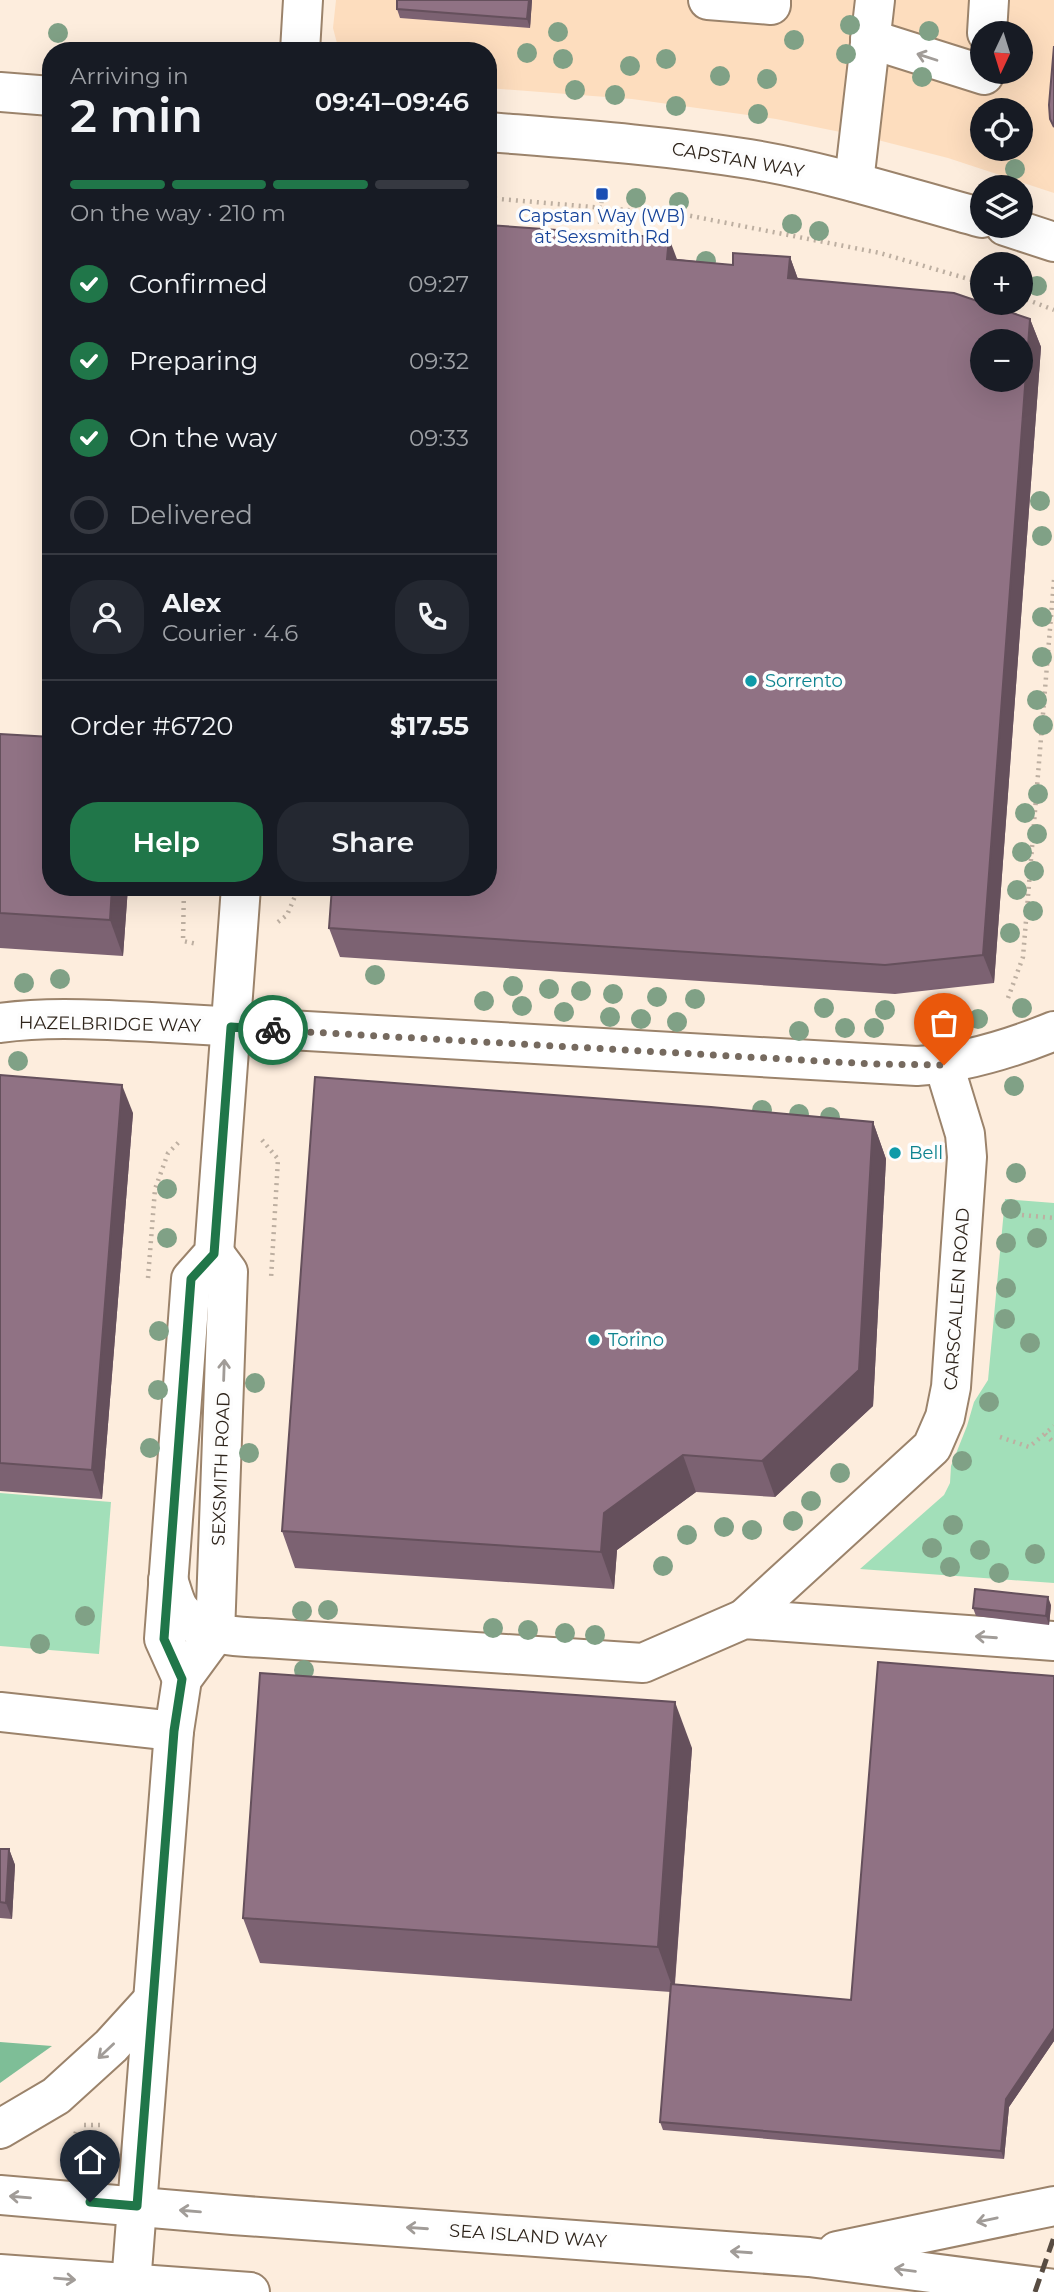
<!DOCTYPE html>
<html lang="en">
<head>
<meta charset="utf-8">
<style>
  body { margin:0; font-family:Montserrat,sans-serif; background:#242831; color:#f1f3f6; height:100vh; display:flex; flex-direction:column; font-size:26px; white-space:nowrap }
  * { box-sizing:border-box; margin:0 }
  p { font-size:23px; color:#9ea1a6 }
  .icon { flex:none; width:38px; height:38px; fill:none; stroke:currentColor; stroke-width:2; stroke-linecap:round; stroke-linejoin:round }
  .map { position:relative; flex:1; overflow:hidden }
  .details { position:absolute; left:42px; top:42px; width:455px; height:854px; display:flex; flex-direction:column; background:#171b24; border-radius:28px; box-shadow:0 7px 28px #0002 }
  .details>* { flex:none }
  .needle { width:46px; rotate:184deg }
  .fabs { position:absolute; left:970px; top:21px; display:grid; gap:14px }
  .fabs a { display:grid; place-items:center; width:63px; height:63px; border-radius:50%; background:#171b24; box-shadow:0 7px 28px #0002; font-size:35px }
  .pin { position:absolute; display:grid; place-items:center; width:60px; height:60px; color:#fff; margin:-72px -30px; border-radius:50% 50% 50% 0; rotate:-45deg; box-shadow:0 0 7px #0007 }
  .pin .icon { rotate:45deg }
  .courier { position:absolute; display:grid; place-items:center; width:70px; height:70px; margin:-35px; border:5px solid #207649; border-radius:50%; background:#fff; color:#222; box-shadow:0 2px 9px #0007 }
  .head em { font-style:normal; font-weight:600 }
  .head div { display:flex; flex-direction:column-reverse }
  .head { display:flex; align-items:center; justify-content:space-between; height:119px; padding:0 28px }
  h1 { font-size:46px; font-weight:600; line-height:52px }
  .bar { display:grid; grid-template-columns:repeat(4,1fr); gap:10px 7px; align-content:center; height:84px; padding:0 28px }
  .bar i { height:9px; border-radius:5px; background:#363941 }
  .bar .current { background:#207649 }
  .bar p { grid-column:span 4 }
  .line { display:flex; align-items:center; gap:18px; padding:0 28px; border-top:2px solid #363941 }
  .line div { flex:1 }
  .round { display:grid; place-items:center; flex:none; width:74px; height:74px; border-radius:28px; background:#242831 }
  ol { padding:0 28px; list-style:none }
  li { display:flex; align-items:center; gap:21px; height:77px }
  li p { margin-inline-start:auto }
  li .icon { padding:7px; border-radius:50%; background:#207649; color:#fff; stroke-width:4 }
  li:last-child { color:#9ea1a6 }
  li i { width:38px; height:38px; border:4px solid #363941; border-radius:50% }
  .primary-button { display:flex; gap:14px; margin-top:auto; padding:14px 28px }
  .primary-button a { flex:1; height:80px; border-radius:28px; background:#207649; color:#fff; font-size:28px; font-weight:600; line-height:80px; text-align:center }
  .primary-button a+a { background:#242831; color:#f1f3f6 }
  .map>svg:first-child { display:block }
  .built { fill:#fdddbe; fill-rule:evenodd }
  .green { fill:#a2dfb9 }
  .forest { fill:#7ebe97 }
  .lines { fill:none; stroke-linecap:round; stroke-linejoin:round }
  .minor-casing { stroke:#9b836b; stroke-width:42 }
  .major-casing { stroke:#9b836b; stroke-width:42 }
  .path { stroke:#bdafa1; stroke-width:4.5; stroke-dasharray:2 5; stroke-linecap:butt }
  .minor { stroke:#fff; stroke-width:38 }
  .major { stroke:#fff; stroke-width:38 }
  .rail { stroke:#584c42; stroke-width:5; stroke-dasharray:14 7; stroke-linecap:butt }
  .tree { fill:#80a186 }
  .wall { fill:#7c6272 }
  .shaded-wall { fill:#65505c }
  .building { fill:#907284; stroke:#65505c; stroke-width:2; fill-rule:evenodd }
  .oneway { stroke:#a19c98 }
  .done { stroke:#766a5f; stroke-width:7; stroke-dasharray:0 12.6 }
  .route { stroke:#207649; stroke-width:9 }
  .transit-dot { fill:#1a4fb4; stroke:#fdfdfd; stroke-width:2.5 }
  .culture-dot { fill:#0f9aa8; stroke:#fdfdfd; stroke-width:2.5 }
  .labels { text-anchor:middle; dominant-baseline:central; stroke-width:7; stroke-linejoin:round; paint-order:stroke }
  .street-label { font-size:18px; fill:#2e241b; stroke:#fdfdfd }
  .transit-label { font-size:18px; fill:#164399; stroke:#fdfdfd }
  .culture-label { font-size:18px; fill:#0d838f; stroke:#fdfdfd; text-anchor:start }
</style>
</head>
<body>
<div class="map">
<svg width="1054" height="2292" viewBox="0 0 1054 2292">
  <rect width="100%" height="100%" fill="#fdeddd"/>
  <path class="built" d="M336,0H1054V193L948,158L870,138L776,119L632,99L488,88V51H339L333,28ZM982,33H1020V72H982ZM982,110H1020V149H982Z"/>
  <g class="green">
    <path d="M1005,1199L1054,1203V1583L860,1569L944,1495L950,1483L951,1466L967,1426L974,1402L988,1380Z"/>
    <path d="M0,1493L111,1502L99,1654L0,1646Z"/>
  </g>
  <path class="forest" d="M0,2042L52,2046L0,2083Z"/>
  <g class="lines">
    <defs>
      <g id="minor">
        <path d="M708,0L771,5V0"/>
        <path d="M987,33L989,0"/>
        <path d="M870,39L984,75V72"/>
        <path d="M300,51L303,0"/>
        <path d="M0,92L51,96"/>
        <path d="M488,132C575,139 662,145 749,159C828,172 905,197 982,218"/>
        <path d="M854,182L875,0"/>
        <path d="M1005,226L1054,242"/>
        <path d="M0,1023C50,1016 101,1020 151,1022L917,1066C965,1063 1010,1049 1054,1031"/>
        <path d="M168,1580C172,1589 174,1602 180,1610C201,1638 234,1636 265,1638L643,1663L744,1619L1054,1641"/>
        <path d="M744,1619L932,1447L945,1417L951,1387L967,1157L965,1134L944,1065"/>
        <path d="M182,1679L164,1639L191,1279L214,1253L241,887"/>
        <path d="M0,1712L174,1731"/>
        <path d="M128,2292L131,2284L174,1731L182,1679L215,1634L228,1272L214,1253"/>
      </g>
      <g id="major">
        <path d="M0,2129L56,2096L111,2046L152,2001"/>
        <path d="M0,2195L233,2215L809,2257L1054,2289"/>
        <path d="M837,2251L1054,2206"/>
        <path d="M0,2274L250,2292"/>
      </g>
    </defs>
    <use href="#minor" class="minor-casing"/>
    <use href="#major" class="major-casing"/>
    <g class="path">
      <path d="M488,198L686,215L880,253L982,283"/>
      <path d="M600,224L602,194"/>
      <path d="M1020,297L1054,310"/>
      <path d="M184,887L183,941L197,944"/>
      <path d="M278,922L287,915L299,887"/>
      <path d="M1008,998L1023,957L1054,580"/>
      <path d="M262,1140L278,1159L271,1279"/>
      <path d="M1022,1215L1054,1218"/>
      <path d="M148,1278L155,1189L168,1153L181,1140"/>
      <path d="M1045,1434L1054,1443"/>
      <path d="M1000,1437L1029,1447L1054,1426"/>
      <path d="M84,2125H103"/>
      <path d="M71,2147L76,2132"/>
    </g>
    <use href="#minor" class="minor"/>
    <use href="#major" class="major"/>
    <path class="rail" d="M1035,2292L1054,2237"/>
  </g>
  <g class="tree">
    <circle cx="850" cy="25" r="10"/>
    <circle cx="929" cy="31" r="10"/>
    <circle cx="558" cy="32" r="10"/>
    <circle cx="58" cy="33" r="10"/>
    <circle cx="794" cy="40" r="10"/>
    <circle cx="527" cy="53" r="10"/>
    <circle cx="846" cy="54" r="10"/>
    <circle cx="563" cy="59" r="10"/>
    <circle cx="666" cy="59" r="10"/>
    <circle cx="630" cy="66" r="10"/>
    <circle cx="720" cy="76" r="10"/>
    <circle cx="922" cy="77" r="10"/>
    <circle cx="767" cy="79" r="10"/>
    <circle cx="575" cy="90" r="10"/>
    <circle cx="615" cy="95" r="10"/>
    <circle cx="676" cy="106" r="10"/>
    <circle cx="758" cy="114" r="10"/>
    <circle cx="1015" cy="169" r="10"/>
    <circle cx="636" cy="198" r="10"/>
    <circle cx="679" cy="202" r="10"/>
    <circle cx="792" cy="224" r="10"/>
    <circle cx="819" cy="231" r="10"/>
    <circle cx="706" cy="261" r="10"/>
    <circle cx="1037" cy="286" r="10"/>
    <circle cx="1040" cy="501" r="10"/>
    <circle cx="1042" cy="536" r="10"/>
    <circle cx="1042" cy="617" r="10"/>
    <circle cx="1042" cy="657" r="10"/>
    <circle cx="1037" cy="700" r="10"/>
    <circle cx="1043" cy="725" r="10"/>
    <circle cx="1038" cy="794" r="10"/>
    <circle cx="1025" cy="813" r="10"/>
    <circle cx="1037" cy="834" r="10"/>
    <circle cx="1022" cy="852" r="10"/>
    <circle cx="1034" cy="871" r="10"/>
    <circle cx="1017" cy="890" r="10"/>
    <circle cx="1033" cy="911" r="10"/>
    <circle cx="1010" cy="933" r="10"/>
    <circle cx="375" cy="975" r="10"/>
    <circle cx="60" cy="979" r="10"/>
    <circle cx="24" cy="983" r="10"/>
    <circle cx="513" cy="986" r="10"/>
    <circle cx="549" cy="989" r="10"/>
    <circle cx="581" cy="991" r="10"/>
    <circle cx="613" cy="994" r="10"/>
    <circle cx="657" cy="997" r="10"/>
    <circle cx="695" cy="999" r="10"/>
    <circle cx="484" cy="1001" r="10"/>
    <circle cx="522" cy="1006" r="10"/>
    <circle cx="824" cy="1008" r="10"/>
    <circle cx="1022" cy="1008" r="10"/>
    <circle cx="885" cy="1010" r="10"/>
    <circle cx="564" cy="1012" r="10"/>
    <circle cx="610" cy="1017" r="10"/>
    <circle cx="641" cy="1019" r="10"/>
    <circle cx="978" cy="1019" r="10"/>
    <circle cx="677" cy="1022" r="10"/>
    <circle cx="937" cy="1023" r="10"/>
    <circle cx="845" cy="1028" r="10"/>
    <circle cx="874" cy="1028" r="10"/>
    <circle cx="799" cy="1031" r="10"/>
    <circle cx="18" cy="1061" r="10"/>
    <circle cx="1014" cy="1086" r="10"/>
    <circle cx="762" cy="1110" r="10"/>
    <circle cx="799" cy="1114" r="10"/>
    <circle cx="830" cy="1117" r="10"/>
    <circle cx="1016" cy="1173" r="10"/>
    <circle cx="167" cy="1189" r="10"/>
    <circle cx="1011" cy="1209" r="10"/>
    <circle cx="167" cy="1238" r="10"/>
    <circle cx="1037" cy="1238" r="10"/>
    <circle cx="1006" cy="1243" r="10"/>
    <circle cx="1006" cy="1288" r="10"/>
    <circle cx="1005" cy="1319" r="10"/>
    <circle cx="159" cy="1331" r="10"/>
    <circle cx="1030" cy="1343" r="10"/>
    <circle cx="255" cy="1383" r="10"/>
    <circle cx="158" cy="1390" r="10"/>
    <circle cx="989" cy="1402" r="10"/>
    <circle cx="150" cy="1448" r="10"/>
    <circle cx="249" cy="1453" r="10"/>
    <circle cx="962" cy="1461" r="10"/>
    <circle cx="840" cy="1473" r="10"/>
    <circle cx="811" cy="1501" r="10"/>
    <circle cx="793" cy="1521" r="10"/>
    <circle cx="953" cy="1525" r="10"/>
    <circle cx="724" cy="1527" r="10"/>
    <circle cx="752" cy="1530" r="10"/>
    <circle cx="687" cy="1535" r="10"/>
    <circle cx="932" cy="1548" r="10"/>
    <circle cx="980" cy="1550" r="10"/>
    <circle cx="1035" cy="1554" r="10"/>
    <circle cx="663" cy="1566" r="10"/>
    <circle cx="950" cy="1567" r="10"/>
    <circle cx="999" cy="1573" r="10"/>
    <circle cx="328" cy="1610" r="10"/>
    <circle cx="302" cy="1611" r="10"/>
    <circle cx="85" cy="1616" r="10"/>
    <circle cx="493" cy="1628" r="10"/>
    <circle cx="528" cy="1630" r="10"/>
    <circle cx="565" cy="1633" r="10"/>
    <circle cx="595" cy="1635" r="10"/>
    <circle cx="40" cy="1644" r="10"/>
    <circle cx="304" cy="1670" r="10"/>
  </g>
  <g class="wall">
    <path d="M397,0H532L530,28L400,18L397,9Z"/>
    <path d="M790,257L798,279L1030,319L1041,347L994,983L895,994L340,957L329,928L677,259L733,265Z"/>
    <path d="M0,734L51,887H128L123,956L0,948Z"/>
    <path d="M0,1075L133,1113L102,1499L0,1491Z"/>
    <path d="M873,1122L886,1159L873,1406L775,1497L696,1492L617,1550L614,1589L295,1568L282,1531Z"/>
    <path d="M1051,1605L1049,1625L976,1616L973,1608Z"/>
    <path d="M1054,1676V2041L1009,2107L1004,2159L663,2130L660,2122L671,1992L260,1963L243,1918L692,1748L675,1984L851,2000Z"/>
    <path d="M0,1849H9L15,1865L12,1919L0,1918Z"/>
  </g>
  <g class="shaded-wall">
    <path d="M529,0H532L530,28L527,19Z"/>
    <path d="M669,238L680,267L667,259Z"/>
    <path d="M790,257L800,285L788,278Z"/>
    <path d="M1030,319L1041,347L994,983L983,955Z"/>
    <path d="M112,887H128L123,956L110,920Z"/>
    <path d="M122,1085L133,1113L102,1499L92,1470Z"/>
    <path d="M873,1122L886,1159L873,1406L775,1497L762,1461Z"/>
    <path d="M683,1455L696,1492L617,1550L614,1589L601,1552L604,1513Z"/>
    <path d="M1048,1597L1051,1605L1049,1625L1046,1616Z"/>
    <path d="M675,1702L692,1748L674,1992L658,1947Z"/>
    <path d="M9,1849L15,1865L12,1919L6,1903Z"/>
    <path d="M1054,2028V2041L1009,2107L1004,2159L1001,2151L1006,2099Z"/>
  </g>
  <g class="building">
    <path d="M397,0H529L527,19L397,9Z"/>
    <path d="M1054,46V127L1050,119L1049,105Z"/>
    <path d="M488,225L669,238L667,259L733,265V253L790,257L788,278L954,293L1030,319L983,955L885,965L329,928L332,887H488ZM982,341H1020V380H982Z"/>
    <path d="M0,734L51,737V887H112L110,920L0,913Z"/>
    <path d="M0,1075L122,1085L92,1470L0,1463Z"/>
    <path d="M315,1077L711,1107L873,1122L859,1370L762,1461L683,1455L604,1513L601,1552L282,1531Z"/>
    <path d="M975,1589L1048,1597L1046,1616L973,1608Z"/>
    <path d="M878,1662L1054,1676V2028L1006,2099L1001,2151L660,2122L671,1984L851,2000Z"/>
    <path d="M260,1673L675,1702L658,1947L243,1918Z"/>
    <path d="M0,1849H9L6,1903L0,1902Z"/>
  </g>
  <defs><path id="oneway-shaft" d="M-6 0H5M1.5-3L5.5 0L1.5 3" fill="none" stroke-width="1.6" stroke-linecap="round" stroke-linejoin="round" transform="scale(1.75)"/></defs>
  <g class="oneway">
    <use href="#oneway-shaft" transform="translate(927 57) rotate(-162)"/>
    <use href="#oneway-shaft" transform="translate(224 1370) rotate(-88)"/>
    <use href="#oneway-shaft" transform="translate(986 1637) rotate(-176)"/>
    <use href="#oneway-shaft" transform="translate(106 2051) rotate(137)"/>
    <use href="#oneway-shaft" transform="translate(20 2197) rotate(-175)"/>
    <use href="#oneway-shaft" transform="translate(190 2211) rotate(-175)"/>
    <use href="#oneway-shaft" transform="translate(987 2220) rotate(168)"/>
    <use href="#oneway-shaft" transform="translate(417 2228) rotate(-176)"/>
    <use href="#oneway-shaft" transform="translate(741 2252) rotate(-176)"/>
    <use href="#oneway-shaft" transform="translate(905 2270) rotate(-173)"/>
    <use href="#oneway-shaft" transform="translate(65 2279) rotate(5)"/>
  </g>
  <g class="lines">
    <path class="done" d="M273,1030L872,1064L944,1065"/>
    <path class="route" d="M90,2202L137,2206L174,1731L182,1679L164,1639L191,1279L214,1254L231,1027L273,1030"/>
  </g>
  <rect class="transit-dot" x="595" y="187" width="14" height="14" rx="3.5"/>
  <g class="culture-dot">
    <circle cx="751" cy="681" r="7"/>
    <circle cx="895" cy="1153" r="7"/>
    <circle cx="594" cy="1340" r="7"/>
  </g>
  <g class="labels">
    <g class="street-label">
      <text transform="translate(738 160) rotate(10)">CAPSTAN WAY</text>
      <text transform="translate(110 1024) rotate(1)">HAZELBRIDGE WAY</text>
      <text transform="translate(957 1299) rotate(-86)">CARSCALLEN ROAD</text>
      <text transform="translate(221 1469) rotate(-88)">SEXSMITH ROAD</text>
      <text transform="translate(528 2236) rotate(4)">SEA ISLAND WAY</text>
    </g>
    <g class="transit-label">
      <text x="602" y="216">Capstan Way (WB)<tspan x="602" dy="21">at Sexsmith Rd</tspan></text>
    </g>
    <g class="culture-label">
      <text x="765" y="681">Sorrento</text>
      <text x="909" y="1153">Bell</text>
      <text x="608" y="1340">Torino</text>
    </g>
  </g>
</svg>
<div class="fabs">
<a><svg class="needle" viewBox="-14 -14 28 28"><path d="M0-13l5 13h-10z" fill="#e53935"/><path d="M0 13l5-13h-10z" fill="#9ea1a6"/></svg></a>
<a><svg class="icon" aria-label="locate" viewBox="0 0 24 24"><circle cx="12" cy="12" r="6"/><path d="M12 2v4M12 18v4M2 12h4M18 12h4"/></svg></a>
<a><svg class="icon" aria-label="layers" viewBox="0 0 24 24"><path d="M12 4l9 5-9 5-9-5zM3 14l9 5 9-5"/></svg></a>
<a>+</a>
<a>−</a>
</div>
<div class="pin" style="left:944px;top:1065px;background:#ea580c"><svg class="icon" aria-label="bag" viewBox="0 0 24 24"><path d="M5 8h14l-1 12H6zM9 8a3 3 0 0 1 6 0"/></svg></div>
<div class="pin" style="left:90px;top:2202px;background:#1f2937"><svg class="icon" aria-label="home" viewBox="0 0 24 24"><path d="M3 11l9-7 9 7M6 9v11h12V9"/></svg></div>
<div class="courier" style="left:273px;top:1030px"><svg class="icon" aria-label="bike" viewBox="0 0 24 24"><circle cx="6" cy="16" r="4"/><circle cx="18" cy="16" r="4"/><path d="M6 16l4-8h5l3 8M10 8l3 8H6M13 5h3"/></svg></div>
<section class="details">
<div class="head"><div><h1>2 min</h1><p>Arriving in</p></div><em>09:41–09:46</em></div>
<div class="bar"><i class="current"></i><i class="current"></i><i class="current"></i><i></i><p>On the way · 210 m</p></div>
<ol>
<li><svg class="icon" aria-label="check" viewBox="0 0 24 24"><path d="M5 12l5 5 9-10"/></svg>Confirmed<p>09:27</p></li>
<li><svg class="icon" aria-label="check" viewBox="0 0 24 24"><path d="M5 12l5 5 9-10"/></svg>Preparing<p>09:32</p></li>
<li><svg class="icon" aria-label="check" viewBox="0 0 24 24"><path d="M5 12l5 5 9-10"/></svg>On the way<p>09:33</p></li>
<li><i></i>Delivered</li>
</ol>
<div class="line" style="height:126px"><a class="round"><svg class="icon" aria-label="person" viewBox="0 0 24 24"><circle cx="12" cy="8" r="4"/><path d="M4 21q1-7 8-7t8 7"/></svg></a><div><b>Alex</b><p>Courier · 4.6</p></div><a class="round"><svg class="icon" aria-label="phone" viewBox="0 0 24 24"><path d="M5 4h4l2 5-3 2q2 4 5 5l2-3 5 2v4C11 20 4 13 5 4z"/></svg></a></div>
<div class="line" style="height:91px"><div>Order #6720</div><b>$17.55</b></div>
<div class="primary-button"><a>Help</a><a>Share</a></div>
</section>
</div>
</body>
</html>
